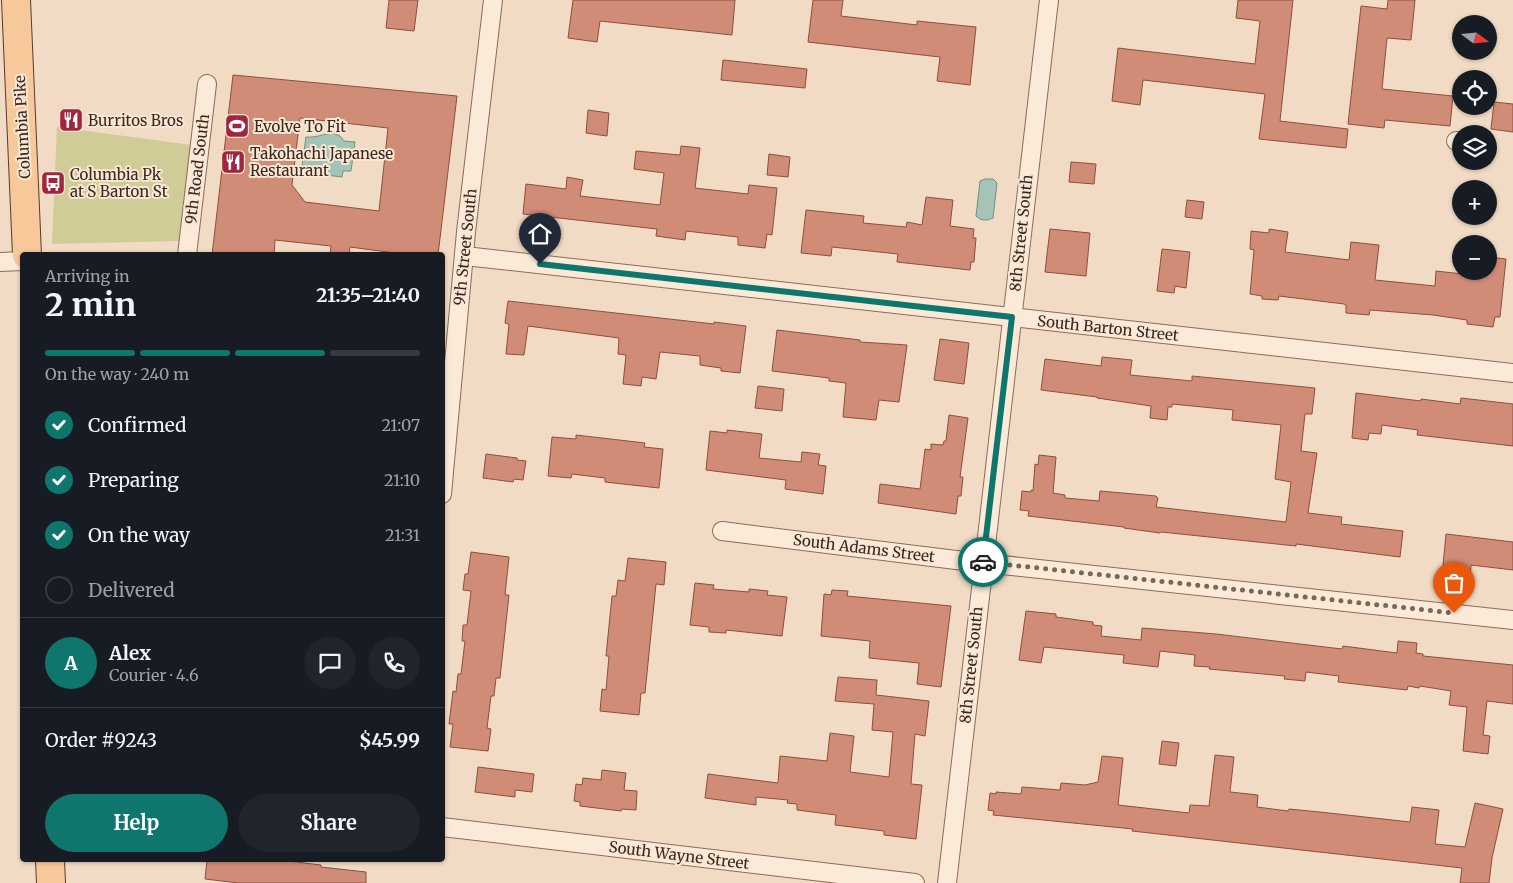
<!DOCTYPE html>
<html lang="en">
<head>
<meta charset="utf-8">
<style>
  body { margin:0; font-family:Merriweather,serif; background:#20242c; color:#f1f3f6; height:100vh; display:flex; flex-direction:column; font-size:19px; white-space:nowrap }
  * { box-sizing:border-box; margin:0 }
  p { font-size:16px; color:#9ea1a6 }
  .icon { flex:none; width:28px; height:28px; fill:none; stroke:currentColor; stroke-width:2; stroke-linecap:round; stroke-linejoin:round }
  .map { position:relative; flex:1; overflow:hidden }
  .details { position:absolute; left:20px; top:252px; width:425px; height:610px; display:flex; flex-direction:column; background:#171b24; border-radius:5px; box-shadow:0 1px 4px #0004 }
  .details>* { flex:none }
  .needle { width:32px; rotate:106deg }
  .buttons { position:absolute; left:1452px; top:15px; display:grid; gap:10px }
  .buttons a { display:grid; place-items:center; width:45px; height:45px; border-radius:50%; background:#171b24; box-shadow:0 1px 4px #0004; font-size:25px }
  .pin { position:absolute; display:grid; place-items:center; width:42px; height:42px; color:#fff; margin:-51px -21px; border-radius:50% 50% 50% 0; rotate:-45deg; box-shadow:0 0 5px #0007 }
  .pin .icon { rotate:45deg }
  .courier { position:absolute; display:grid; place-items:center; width:50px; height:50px; margin:-25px; border:4px solid #0f766e; border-radius:50%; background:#fff; color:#222; box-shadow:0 1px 6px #0007 }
  .summary em { font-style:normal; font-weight:700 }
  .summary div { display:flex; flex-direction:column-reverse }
  .summary { display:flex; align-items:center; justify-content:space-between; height:85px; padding:0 25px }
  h1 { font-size:32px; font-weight:700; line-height:38px }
  .bar { display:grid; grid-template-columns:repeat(4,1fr); gap:8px 5px; align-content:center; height:60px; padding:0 25px }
  .bar i { height:6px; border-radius:4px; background:#363941 }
  .bar .current { background:#0f766e }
  .bar p { grid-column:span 4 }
  .line { display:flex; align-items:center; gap:12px; padding:0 25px; border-top:1px solid #363941 }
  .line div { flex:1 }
  .round { display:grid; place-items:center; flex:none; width:52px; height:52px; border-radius:26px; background:#20242c }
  ol { padding:0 25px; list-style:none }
  li { display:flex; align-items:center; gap:15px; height:55px }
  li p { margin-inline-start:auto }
  li .icon { padding:5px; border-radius:50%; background:#0f766e; color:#fff; stroke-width:4 }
  li:last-child { color:#9ea1a6 }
  li i { width:28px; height:28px; border:2px solid #363941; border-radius:50% }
  .primary-button { display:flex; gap:10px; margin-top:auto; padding:10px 25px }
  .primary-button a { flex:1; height:58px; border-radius:30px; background:#0f766e; color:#fff; font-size:20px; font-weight:700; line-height:58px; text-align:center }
  .primary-button a+a { background:#20242c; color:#f1f3f6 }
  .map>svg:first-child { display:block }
  .green { fill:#d0cc97 }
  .water { fill:#a6c4b5; stroke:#6c9382 }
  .building { fill:#d18c78; stroke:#8e4e3d; fill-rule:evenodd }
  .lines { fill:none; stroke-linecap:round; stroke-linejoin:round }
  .street-casing { stroke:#8d6b59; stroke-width:20 }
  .primary-casing { stroke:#5b3a2d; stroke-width:30 }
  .street { stroke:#fbead8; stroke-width:18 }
  .primary { stroke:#f6c89a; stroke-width:28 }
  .done { stroke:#7b6658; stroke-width:5; stroke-dasharray:0 9 }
  .route { stroke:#0f766e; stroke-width:6 }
  .labels { text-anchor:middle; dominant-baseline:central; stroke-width:4; stroke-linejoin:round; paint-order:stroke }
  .poi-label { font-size:15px; fill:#3c271e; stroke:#f8e7d4; text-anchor:start }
  .street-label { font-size:15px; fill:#3c271e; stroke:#f8e7d4 }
</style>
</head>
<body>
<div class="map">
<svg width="1513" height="883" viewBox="0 0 1513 883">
  <rect width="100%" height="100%" fill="#f1dbc4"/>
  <path class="green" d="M57,127L192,145L179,241L52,244Z"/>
  <g class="water">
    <path d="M333,133L340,136L344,141L355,142L351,171H343L342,177L310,173L311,166H302L306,137C316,138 323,134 333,133Z"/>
    <path d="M985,179H993L997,183L993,218C987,221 981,221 976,216L980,181Z"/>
  </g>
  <g class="building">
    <path d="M389,0H418L414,31L386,28Z"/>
    <path d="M573,0H735L732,35L600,21L597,42L568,38Z"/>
    <path d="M813,0H843L841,16L917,25V21L976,27L970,85L937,81L940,57L808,42Z"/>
    <path d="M1238,0H1293L1280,121L1348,129L1346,148L1259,139L1265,94L1143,80L1140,105L1112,101L1118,48L1255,64L1260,21L1236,18Z"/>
    <path d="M1388,0H1415L1411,40L1387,38L1382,89L1453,96L1450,126L1385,120L1384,128L1348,124L1361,6L1387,9Z"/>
    <path d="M723,60L807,69L805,88L721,80Z"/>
    <path d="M233,75L457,96L438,255H410L350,247L349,255H330L331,246L275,240L274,255H212ZM300,118L388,128L379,211L305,202L292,185Z"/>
    <path d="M1494,102L1513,104V132L1491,129Z"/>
    <path d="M588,110L609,113L607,136L586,133Z"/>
    <path d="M681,146L700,148L695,188L748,194L749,185L777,188L772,235L767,234L765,248L738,245V237L686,231L685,240L656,236L657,229L523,214L526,184L566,189L567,177L583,180L580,196L660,205L664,173L634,169L636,151L680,155Z"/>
    <path d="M769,154L790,157L788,177L767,175Z"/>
    <path d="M1071,162L1096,164L1094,184L1069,182Z"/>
    <path d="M926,197L953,200L950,226L974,229L973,238H976L974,262H971L970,270L897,262L898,254L832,247L831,256L801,253L806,210L864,216L863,223L906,227L907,222L922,225Z"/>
    <path d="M1187,200L1204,202L1202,219L1185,217Z"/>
    <path d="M1050,229L1090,233L1086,276L1045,272Z"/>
    <path d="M1269,229L1288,232L1285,252L1349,260L1351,242L1379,245L1375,280L1435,286L1436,271L1472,275L1473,271H1489V257L1506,259L1500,317H1495L1493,327L1467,324V320L1433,315L1370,310L1369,315L1346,313V305L1344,304L1279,296L1278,300L1262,299V296L1250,294L1254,250L1250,249L1251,231L1269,233Z"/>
    <path d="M1162,249L1190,252L1186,288L1175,286L1174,293L1157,291Z"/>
    <path d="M508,301L714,324V322L746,326L740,373L721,371V368L700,365V356L660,352L656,379L642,377L641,386L623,384L626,355L618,354L619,338L528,326L524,355L506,354L509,324L505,323Z"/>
    <path d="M777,330L860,340V342L907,345L899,402L879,400L876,420L843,417L846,383L829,381V378L772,371Z"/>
    <path d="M940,339L969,343L964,384L934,380Z"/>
    <path d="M1102,357L1132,360L1130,375L1192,381V376L1315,388L1312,414H1305L1301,451L1317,453L1308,513L1342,517L1341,524L1403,531L1400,557L1296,544V546L1161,532L1160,533L1124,528V527L1028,516L1029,511L1020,510L1022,491L1031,492V490L1033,491L1035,464L1038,465L1039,455L1056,457L1053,493L1065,495V498L1099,501L1100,491L1156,496L1158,498L1156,507L1286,522L1291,482L1275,479L1281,425L1232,420L1233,410L1172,404V407H1168L1167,420L1150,418L1151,406L1097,398V397L1041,390L1045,359L1101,366Z"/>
    <path d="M758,386L784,389L782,411L755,408Z"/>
    <path d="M1356,393L1421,401V399L1460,404L1461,398L1513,404V446L1417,435L1418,430L1382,425L1381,434L1369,433L1368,440L1352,438Z"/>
    <path d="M949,415L968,418L960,477H963L961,496H958L956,514L878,503L880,484L920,489L925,449L931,450V444L943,445L944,441H946Z"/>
    <path d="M727,430L762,434L759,458L801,462L802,452L820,454L818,465L826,466L823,494L785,489L786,480L706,470L710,431L727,433Z"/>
    <path d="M576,435L645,443L644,447L663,449L659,488L605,482V478L572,474L571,478L548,476L552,437L576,439Z"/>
    <path d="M486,454L517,458V460L526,461L523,480L514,479L513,482L483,478Z"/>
    <path d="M1446,534L1513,542V570L1471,565L1470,579L1442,576Z"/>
    <path d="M471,552L509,557L505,595H509L500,678H496L494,696H491L487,728L491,729L488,751L450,747L453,724H449L453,691L456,692L458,674H461L465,641H462L463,625H467L471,591L463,590L465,574H468Z"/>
    <path d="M628,558L666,562L664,585L656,584L645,693H641L639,715L600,711L602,689L606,690L609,656H606L612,596H616L618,580L625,581Z"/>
    <path d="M695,583L714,585L713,589L749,592V589L768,591L767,595L787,597L782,636L726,630V633L709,632V627L690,625Z"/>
    <path d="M832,590L848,591L847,596L951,606L941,687L917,684L919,663L869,658L870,641L821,636L824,594L831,595Z"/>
    <path d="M1026,611L1056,614V617L1093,622V625L1102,626L1101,636L1141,640L1142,628L1216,634L1342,649L1343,646L1397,653L1398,641L1417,643L1416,653L1423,654V656L1513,665V704L1487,701L1483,735L1490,736L1488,754L1463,751L1467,707L1449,705L1451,691L1420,686L1419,688L1408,686L1407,690L1338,682L1339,676L1306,672L1305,681L1284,679L1285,676L1209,669L1210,667L1194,666L1195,655L1160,651L1158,667L1123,663L1124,655L1044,647L1041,663L1019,660Z"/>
    <path d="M838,677L877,680L876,695L929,701L925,736L915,734L911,784L922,785L916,839L884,835V831L835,825L836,815L797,810V804L787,803L788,800L756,797V805L705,798L708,774L778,783L780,756L827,761L830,733L854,736L850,772L889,777L893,732L872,730L874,704L835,701Z"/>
    <path d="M1162,741L1179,743L1176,766L1159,764Z"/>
    <path d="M1215,755L1234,757L1230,792L1258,795L1257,807L1288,811L1289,809L1320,812L1410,822L1412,807L1439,810L1435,844L1465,847L1475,803L1503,809L1492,858L1489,883H1460L1462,868L1132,831L1133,829L993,815L994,811L988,810L990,793L996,794V792L1021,794L1022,787L1060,790L1061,783L1085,785L1098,782L1102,756L1123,758L1118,805L1189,813L1190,805L1209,806Z"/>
    <path d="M478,767L534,774L532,792L515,790V797L475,792Z"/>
    <path d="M602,770L626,773L624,790L637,791L636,810L622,809L621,811L580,806V802L574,801L576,784L582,785L583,778L601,780Z"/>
    <path d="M207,860H280L321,865V867L366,872V883H239L205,879Z"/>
  </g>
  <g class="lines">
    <defs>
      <g id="street">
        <path d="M1456,141H1461"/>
        <path d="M187,255L207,84"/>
        <path d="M465,256L1513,373"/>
        <path d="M0,262L22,261"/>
        <path d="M442,494L466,232L493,0"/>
        <path d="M722,531L956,560L1513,620"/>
        <path d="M442,827L915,883"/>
        <path d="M947,883L1049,0"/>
      </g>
      <g id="primary">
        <path d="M16,0L27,255"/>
        <path d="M50,860L51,883"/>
      </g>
    </defs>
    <use href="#street" class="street-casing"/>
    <use href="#primary" class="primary-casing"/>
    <use href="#street" class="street"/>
    <use href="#primary" class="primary"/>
  </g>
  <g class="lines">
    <path class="done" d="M983,562L1454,613"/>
    <path class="route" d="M540,264L1012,317L983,562"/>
  </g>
  <defs>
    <symbol id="restaurant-square" viewBox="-11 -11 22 22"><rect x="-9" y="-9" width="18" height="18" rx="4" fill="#a0253d" stroke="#f8e7d4"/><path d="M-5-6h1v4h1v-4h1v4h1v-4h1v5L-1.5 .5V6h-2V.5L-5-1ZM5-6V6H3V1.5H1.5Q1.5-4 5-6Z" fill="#fff"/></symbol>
    <symbol id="stadium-square" viewBox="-11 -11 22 22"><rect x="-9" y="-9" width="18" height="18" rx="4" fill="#a0253d" stroke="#f8e7d4"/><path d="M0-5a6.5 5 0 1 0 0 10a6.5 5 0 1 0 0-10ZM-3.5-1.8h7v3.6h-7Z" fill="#fff"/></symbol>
    <symbol id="bus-square" viewBox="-11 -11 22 22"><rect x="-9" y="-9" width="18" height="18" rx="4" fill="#a0253d" stroke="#f8e7d4"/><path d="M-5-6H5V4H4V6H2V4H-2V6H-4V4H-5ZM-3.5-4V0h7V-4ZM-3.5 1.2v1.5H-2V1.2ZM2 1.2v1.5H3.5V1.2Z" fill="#fff"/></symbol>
  </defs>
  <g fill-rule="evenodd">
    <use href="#restaurant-square" x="57" y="106" width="28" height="28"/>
    <use href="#stadium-square" x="223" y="112" width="28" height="28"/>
    <use href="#restaurant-square" x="219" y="148" width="28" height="28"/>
    <use href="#bus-square" x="39" y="169" width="28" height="28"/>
  </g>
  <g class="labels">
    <g class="poi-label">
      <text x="88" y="120">Burritos Bros</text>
      <text x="254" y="126">Evolve To Fit</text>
      <text x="250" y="153">Takohachi Japanese<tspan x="250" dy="17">Restaurant</tspan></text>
      <text x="70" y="174">Columbia Pk<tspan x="70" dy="17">at S Barton St</tspan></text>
    </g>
    <g class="street-label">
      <text transform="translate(22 127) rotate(-93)">Columbia Pike</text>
      <text transform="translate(197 169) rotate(-83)">9th Road South</text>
      <text transform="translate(1021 233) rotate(-84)">8th Street South</text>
      <text transform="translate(465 247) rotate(-84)">9th Street South</text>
      <text transform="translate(1108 328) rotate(6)">South Barton Street</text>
      <text transform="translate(864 548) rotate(7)">South Adams Street</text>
      <text transform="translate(971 665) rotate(-84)">8th Street South</text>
      <text transform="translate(679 855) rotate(7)">South Wayne Street</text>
    </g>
  </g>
</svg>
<div class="buttons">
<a><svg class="needle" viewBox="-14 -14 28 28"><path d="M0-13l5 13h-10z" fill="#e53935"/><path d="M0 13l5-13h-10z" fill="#9ea1a6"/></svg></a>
<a><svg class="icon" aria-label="locate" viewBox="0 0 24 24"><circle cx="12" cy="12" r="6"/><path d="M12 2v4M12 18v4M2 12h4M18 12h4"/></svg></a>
<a><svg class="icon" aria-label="layers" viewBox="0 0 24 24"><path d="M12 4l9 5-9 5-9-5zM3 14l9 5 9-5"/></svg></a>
<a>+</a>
<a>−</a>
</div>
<div class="pin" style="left:1454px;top:613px;background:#ea580c"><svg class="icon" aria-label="bag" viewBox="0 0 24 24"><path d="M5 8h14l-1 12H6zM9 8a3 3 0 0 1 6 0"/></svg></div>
<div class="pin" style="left:540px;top:264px;background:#1f2937"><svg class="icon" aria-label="home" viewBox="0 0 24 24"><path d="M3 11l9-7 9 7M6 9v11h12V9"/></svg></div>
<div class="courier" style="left:983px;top:562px"><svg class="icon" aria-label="car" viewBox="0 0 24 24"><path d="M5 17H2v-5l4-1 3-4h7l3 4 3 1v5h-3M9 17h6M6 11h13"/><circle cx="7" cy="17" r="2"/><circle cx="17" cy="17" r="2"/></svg></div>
<section class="details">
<div class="summary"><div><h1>2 min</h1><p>Arriving in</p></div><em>21:35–21:40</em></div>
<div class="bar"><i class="current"></i><i class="current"></i><i class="current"></i><i></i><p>On the way · 240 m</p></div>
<ol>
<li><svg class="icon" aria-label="check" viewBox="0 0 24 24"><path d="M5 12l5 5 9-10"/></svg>Confirmed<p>21:07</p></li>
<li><svg class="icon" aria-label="check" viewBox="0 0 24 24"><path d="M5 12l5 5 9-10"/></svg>Preparing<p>21:10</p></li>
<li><svg class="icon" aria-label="check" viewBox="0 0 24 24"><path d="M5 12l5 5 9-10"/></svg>On the way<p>21:31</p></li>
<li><i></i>Delivered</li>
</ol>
<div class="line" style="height:90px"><b class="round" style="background:#0f766e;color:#fff">A</b><div><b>Alex</b><p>Courier · 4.6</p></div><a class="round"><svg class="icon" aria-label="chat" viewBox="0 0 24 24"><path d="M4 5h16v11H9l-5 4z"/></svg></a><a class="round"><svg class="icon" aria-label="phone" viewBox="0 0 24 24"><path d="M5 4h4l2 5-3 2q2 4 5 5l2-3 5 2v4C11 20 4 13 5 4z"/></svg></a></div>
<div class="line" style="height:65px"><div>Order #9243</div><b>$45.99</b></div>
<div class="primary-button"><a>Help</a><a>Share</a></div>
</section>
</div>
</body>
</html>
